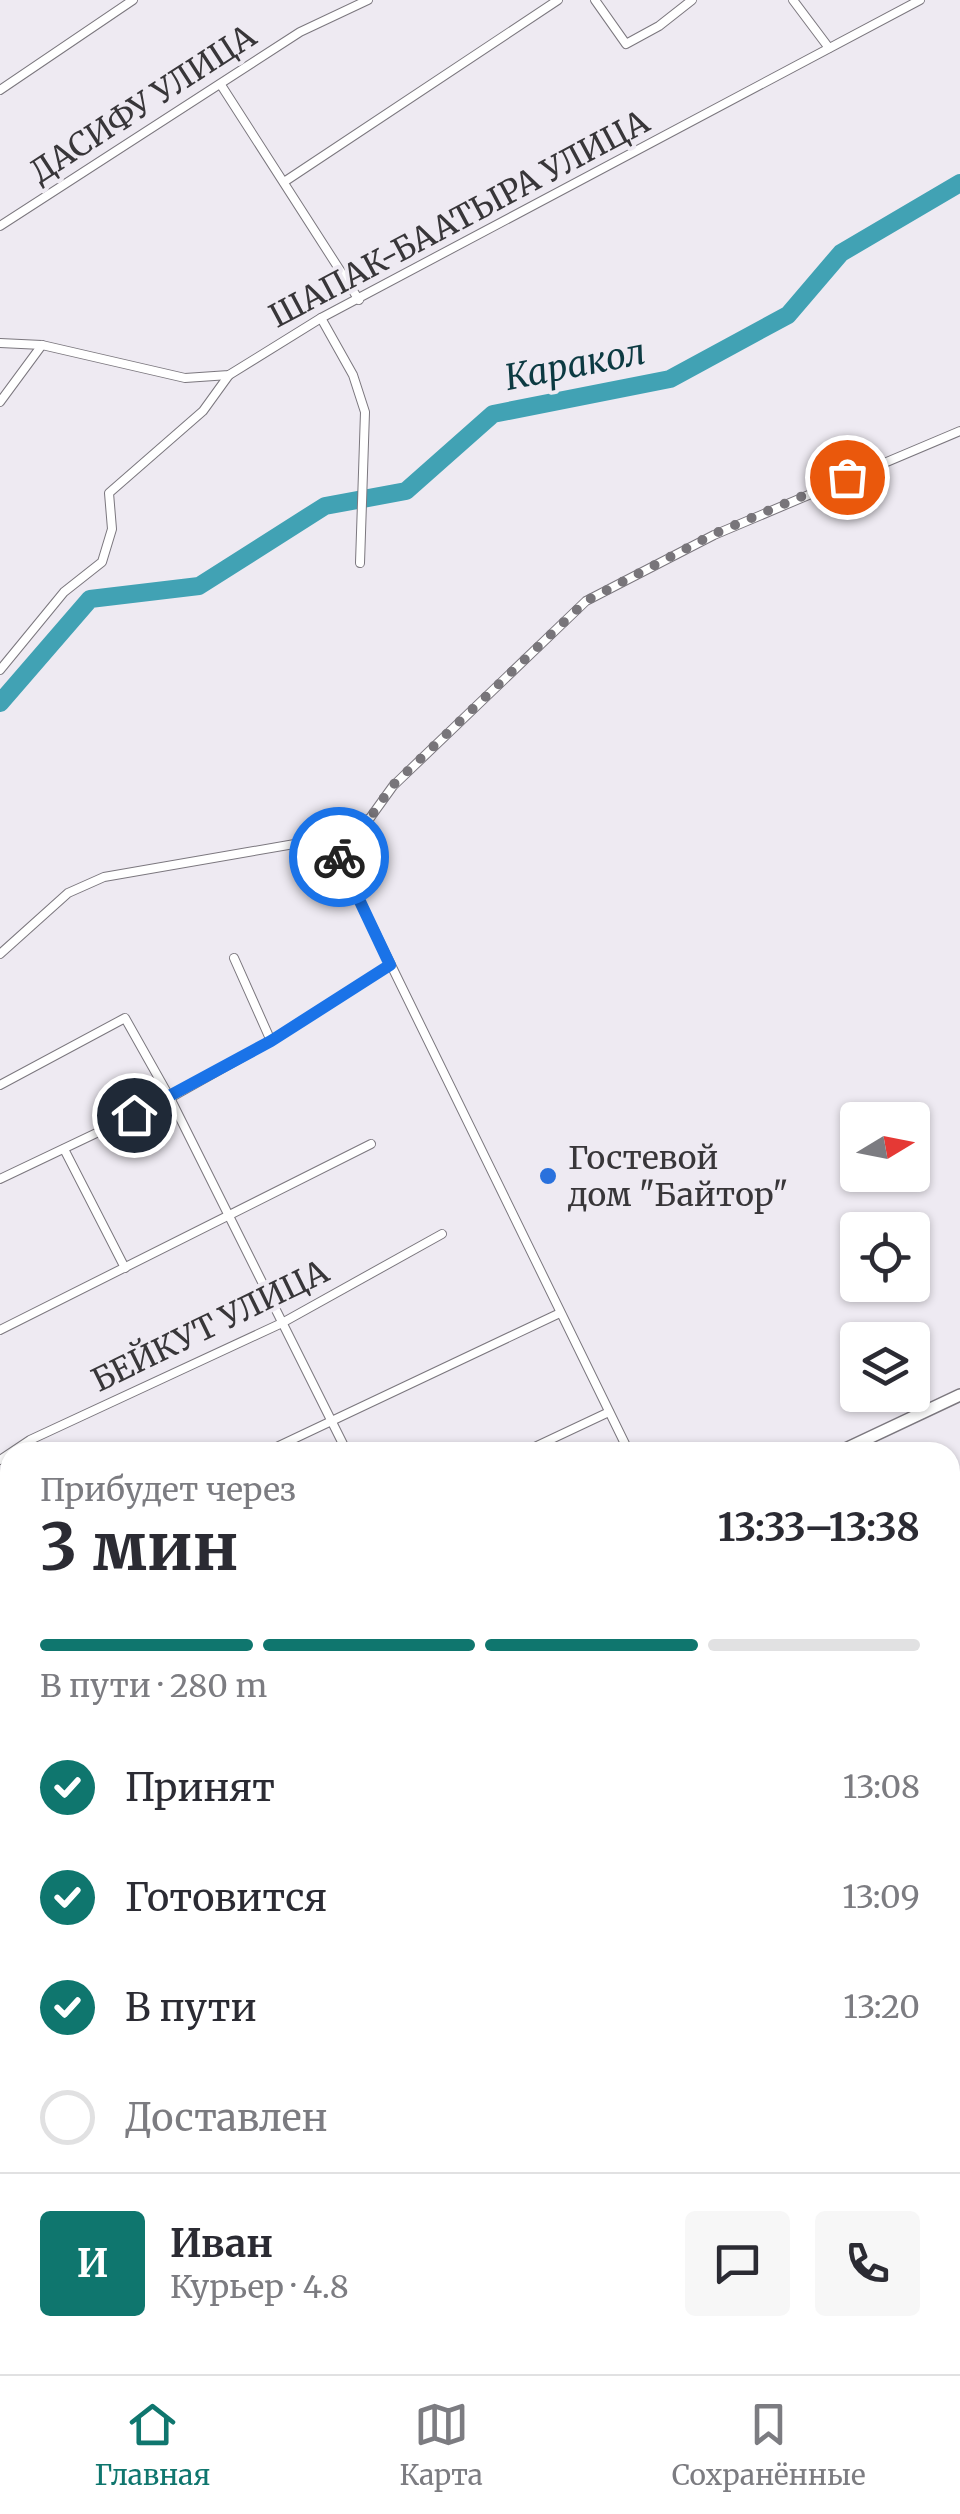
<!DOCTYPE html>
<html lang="ru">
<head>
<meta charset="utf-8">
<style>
  body { margin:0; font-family:Merriweather,serif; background:#f7f7f7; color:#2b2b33; height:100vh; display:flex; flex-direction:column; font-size:38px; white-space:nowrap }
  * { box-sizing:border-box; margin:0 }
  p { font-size:32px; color:#7c7c81 }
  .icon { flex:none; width:55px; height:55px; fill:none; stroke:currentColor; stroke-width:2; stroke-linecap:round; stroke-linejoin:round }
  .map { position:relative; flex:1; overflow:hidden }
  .panel { position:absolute; left:0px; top:1442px; width:960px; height:932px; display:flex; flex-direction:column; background:#fff; border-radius:30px 30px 0 0; box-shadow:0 2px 8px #0004 }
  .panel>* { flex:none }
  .needle { width:65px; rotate:80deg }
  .buttons { position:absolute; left:840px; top:1102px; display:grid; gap:20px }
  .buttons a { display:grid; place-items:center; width:90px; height:90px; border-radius:10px; background:#fff; box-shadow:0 2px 8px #0004; font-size:50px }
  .pin { position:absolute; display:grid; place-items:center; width:85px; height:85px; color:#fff; margin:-42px; border:5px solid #fff; border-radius:50%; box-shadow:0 2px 10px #0007 }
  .courier { position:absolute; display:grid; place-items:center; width:100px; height:100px; margin:-50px; border:8px solid #1a73e8; border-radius:50%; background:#fff; color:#222; box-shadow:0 2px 12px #0007 }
  .headline em { font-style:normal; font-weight:700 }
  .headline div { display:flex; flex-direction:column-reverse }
  .headline { display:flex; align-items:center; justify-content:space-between; height:170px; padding:0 40px }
  h1 { font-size:65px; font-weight:700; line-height:75px }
  .bar { display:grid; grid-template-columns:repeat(4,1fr); gap:15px 10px; align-content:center; height:120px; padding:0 40px }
  .bar i { height:12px; border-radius:8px; background:#e1e1e2 }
  .bar .current { background:#0f766e }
  .bar p { grid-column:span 4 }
  .line { display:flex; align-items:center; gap:25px; padding:0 40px; border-top:2px solid #e1e1e2 }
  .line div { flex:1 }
  .round { display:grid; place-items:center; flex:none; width:105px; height:105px; border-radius:10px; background:#f7f7f7 }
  ol { padding:0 40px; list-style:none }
  li { display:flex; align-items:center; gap:30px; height:110px }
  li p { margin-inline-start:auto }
  li .icon { padding:10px; border-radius:50%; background:#0f766e; color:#fff; stroke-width:4 }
  li:last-child { color:#7c7c81 }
  li i { width:55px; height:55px; border:5px solid #e1e1e2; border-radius:50% }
  .tab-bar { display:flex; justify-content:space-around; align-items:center; height:140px; border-top:2px solid #e1e1e2; background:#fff; font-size:28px; color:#7c7c81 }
  .tab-bar a { display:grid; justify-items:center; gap:5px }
  .tab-bar .current { color:#0f766e }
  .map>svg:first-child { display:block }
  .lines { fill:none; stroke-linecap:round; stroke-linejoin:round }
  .stream { stroke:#41a2b4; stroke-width:2.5 }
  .river { stroke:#41a2b4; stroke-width:18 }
  .street-casing { stroke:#7b777e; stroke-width:10 }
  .secondary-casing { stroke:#7b777e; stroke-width:14 }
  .street { stroke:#fff; stroke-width:8 }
  .secondary { stroke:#fff; stroke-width:11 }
  .done { stroke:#78757a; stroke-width:10; stroke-dasharray:0 18 }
  .route { stroke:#1a73e8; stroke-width:12 }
  .poi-dot { fill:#2971dd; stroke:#eeeaf2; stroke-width:4 }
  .labels { text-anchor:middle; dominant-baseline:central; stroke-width:8; stroke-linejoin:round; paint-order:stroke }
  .street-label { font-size:32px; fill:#383639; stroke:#eeeaf2 }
  .poi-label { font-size:32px; fill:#383639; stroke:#eeeaf2; text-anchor:start }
  .water-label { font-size:35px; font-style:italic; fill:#0c3a42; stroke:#eeeaf2 }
</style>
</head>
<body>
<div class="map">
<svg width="960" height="2374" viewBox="0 0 960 2374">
  <rect width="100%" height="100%" fill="#eeeaf2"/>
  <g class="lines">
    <path class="stream" d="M950,2116L960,2127"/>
    <path class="river" d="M0,703L90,599L199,586L325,506L406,491L493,414L670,379L788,315L841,253L960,183"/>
    <defs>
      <g id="street">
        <path d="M595,0L626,44L659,26L692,0"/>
        <path d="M793,0L829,48"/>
        <path d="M221,85L359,300"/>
        <path d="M0,90L133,0"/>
        <path d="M284,182L558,0"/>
        <path d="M0,226L300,32L368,0"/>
        <path d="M321,318L353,375L365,412L360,563"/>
        <path d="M0,343L42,345L185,378L229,375L321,318L920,0"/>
        <path d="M0,402L42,345"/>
        <path d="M0,670L64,592L102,562L112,529L109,493L203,411L229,375"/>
        <path d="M329,838L629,1452"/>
        <path d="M0,954L68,893L104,877L329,838L370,818L393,786L586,601L714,535L960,431"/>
        <path d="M234,958L271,1041"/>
        <path d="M0,1085L125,1018L170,1098L347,1452"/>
        <path d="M64,1149L125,1268"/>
        <path d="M0,1179L170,1098L271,1041L390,965"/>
        <path d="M0,1330L371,1144"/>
        <path d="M266,1452L560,1313"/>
        <path d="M524,1452L609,1412"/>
        <path d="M0,1460L30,1440L282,1323L442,1234"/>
        <path d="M0,1476L10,1493"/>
        <path d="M0,1660L10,1666"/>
        <path d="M0,1694L10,1701"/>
        <path d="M941,2365L944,2374"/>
      </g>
      <g id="secondary">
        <path d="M839,1452L960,1395"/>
        <path d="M0,1929L10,1922"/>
      </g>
    </defs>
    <use href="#street" class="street-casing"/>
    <use href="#secondary" class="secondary-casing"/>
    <use href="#street" class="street"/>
    <use href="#secondary" class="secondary"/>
  </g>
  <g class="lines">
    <path class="done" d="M339,857L330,838L370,818L392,786L586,601L714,534L847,477"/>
    <path class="route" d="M134,1115L271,1041L390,965L339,857"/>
  </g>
  <circle class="poi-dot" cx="548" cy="1176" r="10"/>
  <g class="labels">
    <g class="street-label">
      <text transform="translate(143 104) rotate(-33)">ДАСИФУ УЛИЦА</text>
      <text transform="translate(459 219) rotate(-28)">ШАПАК-БААТЫРА УЛИЦА</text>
      <text transform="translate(210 1326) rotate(-26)">БЕЙКУТ УЛИЦА</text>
    </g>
    <g class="poi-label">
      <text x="568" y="1158">Гостевой<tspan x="568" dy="37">дом "Байтор"</tspan></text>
    </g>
    <g class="water-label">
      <text transform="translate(575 365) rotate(-11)">Каракол</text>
    </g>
  </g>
</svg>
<div class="buttons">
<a><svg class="needle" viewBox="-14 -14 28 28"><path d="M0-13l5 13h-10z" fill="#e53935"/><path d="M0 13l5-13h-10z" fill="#7c7c81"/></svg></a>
<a><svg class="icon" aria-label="locate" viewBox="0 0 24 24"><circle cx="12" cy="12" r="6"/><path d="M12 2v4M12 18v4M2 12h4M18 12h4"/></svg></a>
<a><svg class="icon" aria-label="layers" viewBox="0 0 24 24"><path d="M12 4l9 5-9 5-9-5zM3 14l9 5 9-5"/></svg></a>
</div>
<div class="pin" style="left:847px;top:477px;background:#ea580c"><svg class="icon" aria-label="bag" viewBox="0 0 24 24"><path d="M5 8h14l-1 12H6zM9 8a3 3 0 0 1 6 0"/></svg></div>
<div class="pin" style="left:134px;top:1115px;background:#1f2937"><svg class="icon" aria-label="home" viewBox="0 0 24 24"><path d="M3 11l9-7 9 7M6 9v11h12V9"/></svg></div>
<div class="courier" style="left:339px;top:857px"><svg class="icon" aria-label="bike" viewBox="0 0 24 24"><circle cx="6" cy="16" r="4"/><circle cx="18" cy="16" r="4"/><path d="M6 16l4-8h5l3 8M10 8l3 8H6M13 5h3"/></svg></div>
<section class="panel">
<div class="headline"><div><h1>3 мин</h1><p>Прибудет через</p></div><em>13:33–13:38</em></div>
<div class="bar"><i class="current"></i><i class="current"></i><i class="current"></i><i></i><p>В пути · 280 m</p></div>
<ol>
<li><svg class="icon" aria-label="check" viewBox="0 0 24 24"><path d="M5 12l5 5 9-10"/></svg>Принят<p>13:08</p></li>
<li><svg class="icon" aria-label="check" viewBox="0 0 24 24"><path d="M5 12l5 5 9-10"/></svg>Готовится<p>13:09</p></li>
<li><svg class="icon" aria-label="check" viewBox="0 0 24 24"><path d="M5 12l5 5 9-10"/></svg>В пути<p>13:20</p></li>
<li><i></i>Доставлен</li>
</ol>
<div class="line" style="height:180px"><b class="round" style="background:#0f766e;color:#fff">И</b><div><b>Иван</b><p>Курьер · 4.8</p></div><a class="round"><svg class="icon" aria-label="chat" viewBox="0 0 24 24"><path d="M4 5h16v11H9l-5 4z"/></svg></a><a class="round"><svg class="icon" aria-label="phone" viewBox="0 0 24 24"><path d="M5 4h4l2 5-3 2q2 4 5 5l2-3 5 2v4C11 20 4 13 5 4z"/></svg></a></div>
</section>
</div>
<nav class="tab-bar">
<a class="current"><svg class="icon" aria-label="home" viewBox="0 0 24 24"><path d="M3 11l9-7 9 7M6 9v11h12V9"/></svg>Главная</a>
<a><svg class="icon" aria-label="map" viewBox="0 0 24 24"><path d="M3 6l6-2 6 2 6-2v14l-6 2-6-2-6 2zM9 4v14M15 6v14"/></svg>Карта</a>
<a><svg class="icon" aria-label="saved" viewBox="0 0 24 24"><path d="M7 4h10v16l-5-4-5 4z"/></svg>Сохранённые</a>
</nav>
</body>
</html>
